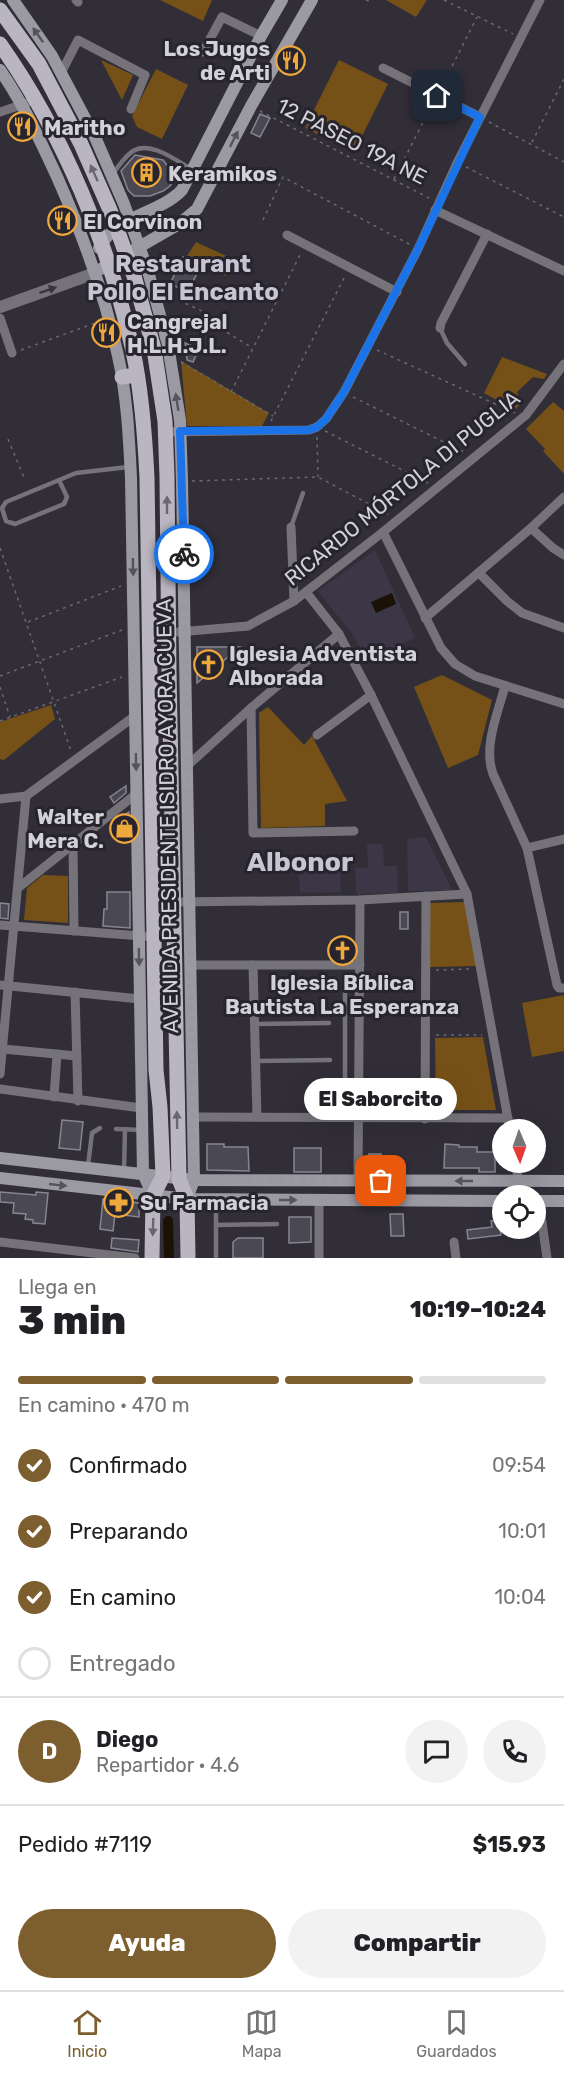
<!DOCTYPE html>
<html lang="es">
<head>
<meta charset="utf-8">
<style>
  body { margin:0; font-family:Rubik,sans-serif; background:#f2f2f2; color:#202124; height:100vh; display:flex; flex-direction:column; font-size:22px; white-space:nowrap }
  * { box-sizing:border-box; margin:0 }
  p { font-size:20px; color:#757577 }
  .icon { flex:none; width:33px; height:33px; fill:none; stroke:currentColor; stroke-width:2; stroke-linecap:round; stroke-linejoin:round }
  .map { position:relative; height:1258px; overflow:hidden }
  .sheet { display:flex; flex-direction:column; background:#fff; flex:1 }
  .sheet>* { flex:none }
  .needle { width:39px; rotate:178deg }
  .fabs { position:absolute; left:492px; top:1119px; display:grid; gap:12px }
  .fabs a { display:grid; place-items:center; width:54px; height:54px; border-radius:50%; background:#fff; box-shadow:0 6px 24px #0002; font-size:30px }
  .pin { position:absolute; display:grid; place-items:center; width:51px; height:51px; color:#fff; margin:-26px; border-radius:12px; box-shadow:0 3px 9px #0006 }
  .courier { position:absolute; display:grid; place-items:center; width:60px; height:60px; margin:-30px; border:4px solid #1a73e8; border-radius:50%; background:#fff; color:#222; box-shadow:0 2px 8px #0007 }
  .bubble { position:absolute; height:42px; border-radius:21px; background:#fff; box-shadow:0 6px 24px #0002; font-size:20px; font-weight:800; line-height:42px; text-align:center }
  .summary em { font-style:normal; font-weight:800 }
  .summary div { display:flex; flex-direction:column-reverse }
  .summary { display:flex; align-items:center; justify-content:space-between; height:102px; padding:0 18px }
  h1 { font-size:39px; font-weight:800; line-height:45px }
  .bar { display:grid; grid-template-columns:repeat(4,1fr); gap:9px 6px; align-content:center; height:72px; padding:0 18px }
  .bar i { height:8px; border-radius:4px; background:#e0e0e0 }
  .bar .active { background:#7d5e2f }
  .bar p { grid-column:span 4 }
  .line { display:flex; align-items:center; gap:15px; padding:0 18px; border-top:2px solid #e0e0e0 }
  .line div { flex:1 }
  .round { display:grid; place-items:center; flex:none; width:63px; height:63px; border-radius:32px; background:#f2f2f2 }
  ol { padding:0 18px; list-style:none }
  li { display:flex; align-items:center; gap:18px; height:66px }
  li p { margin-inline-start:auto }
  li .icon { padding:6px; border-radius:50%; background:#7d5e2f; color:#fff; stroke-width:4 }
  li:last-child { color:#757577 }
  li i { width:33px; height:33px; border:3px solid #e0e0e0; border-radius:50% }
  .button { display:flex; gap:12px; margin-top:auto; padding:12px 18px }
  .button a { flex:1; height:69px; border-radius:36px; background:#7d5e2f; color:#fff; font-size:24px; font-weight:800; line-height:69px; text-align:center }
  .button a+a { background:#f2f2f2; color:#202124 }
  .tab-bar { display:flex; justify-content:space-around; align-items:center; height:84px; border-top:2px solid #e0e0e0; background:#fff; font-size:16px; color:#757577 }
  .tab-bar a { display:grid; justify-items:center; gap:3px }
  .tab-bar .active { color:#7d5e2f }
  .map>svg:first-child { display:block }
  .built { fill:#3b3747 }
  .green { fill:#765117 }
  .water { fill:#1b1207 }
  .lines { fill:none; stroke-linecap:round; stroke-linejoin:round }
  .canal { stroke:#1b1207; stroke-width:10 }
  .building { fill:#4a4853; stroke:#878591; stroke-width:1.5 }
  .path { stroke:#6b6871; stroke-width:1.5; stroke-dasharray:3 4.5; stroke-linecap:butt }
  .service { stroke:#757379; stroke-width:4.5 }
  .minor { stroke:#757379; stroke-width:9 }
  .tertiary { stroke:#757379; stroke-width:12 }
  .secondary { stroke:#9b99a2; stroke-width:12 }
  .primary { stroke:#b9b6c1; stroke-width:15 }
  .oneway { fill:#55535c }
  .oneway2 { fill:#696670 }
  .oneway3 { fill:#37343d }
  .done { stroke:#9a989f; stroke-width:6; stroke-dasharray:0 10.8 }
  .route { stroke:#1a73e8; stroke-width:8 }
  .labels { text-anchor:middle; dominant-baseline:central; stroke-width:6; stroke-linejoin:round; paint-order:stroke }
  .poi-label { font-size:21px; font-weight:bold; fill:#d2d1d7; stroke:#27242e; text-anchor:start }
  .street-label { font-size:21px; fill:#d2d1d7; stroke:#27242e }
  .quarter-label { font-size:24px; font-weight:bold; fill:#c8c5d2; stroke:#27242e }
  .district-label { font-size:27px; font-weight:bold; fill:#c8c5d2; stroke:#27242e }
</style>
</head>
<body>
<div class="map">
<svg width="564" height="1258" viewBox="0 0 564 1258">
  <rect width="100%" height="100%" fill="#312e38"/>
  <g class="built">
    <path d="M375,550L415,638L367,660L353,635L318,591Z"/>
    <path d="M426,837L452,890L408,891L407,839Z"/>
    <path d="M367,844H383L384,866H397L398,893L356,894L355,868H368Z"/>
    <path d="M340,861L341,892L300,893L298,862Z"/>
  </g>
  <g class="green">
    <path d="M160,0H212L203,21Z"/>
    <path d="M386,0H427L416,17Z"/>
    <path d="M101,60L133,75L122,100Z"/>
    <path d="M339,60L388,84L354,152L305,128Z"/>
    <path d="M156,69L188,85L162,139L137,127L132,116Z"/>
    <path d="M196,242L235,260L226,276L187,256Z"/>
    <path d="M502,357L547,374L544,379L533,377L517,392L522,403L514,410L484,393Z"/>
    <path d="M181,361L269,413L262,426H187Z"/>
    <path d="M553,402L564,411V474L543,451L545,449L526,429Z"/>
    <path d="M442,675L492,700L478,755L448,768L414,687Z"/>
    <path d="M51,705L55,719L4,760L0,759V722Z"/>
    <path d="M268,707L304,745L312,736L347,801L325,804V826L261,828L259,713Z"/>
    <path d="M43,875L68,876V923L24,920L27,888Z"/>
    <path d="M465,902L477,966L429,967L430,903Z"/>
    <path d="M564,995V1051L532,1057L522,1003Z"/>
    <path d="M483,1037L496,1110H436L435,1038Z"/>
  </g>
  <path class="water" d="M392,593L396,604L376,613L371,602Z"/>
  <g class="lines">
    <path class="canal" d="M168,1221L169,1258"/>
  </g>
  <g class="building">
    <path d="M260,114L270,118L260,137L251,133Z"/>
    <path d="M135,155L163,160L176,177L170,186L163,191L150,196H134L128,190L121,171Z"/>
    <path d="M183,257L201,265L188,292L170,284Z"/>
    <path d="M185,343L199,349L193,362L187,360Z"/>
    <path d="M197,647H240L197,683Z"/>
    <path d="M126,786V793L114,803L110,797Z"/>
    <path d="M129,812V837H119L118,819Z"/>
    <path d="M107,892H130V928L103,926L104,909H107Z"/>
    <path d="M0,903L9,904L8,919L0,918Z"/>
    <rect x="400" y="912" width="8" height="17"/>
    <rect x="331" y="941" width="21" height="17"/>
    <path d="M62,1120L83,1122L80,1150L59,1148Z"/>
    <path d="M207,1144H224V1147H248L249,1171L207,1170Z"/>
    <path d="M445,1144L459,1145V1147H477V1152H495V1172H479V1168H444Z"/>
    <rect x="294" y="1148" width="27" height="24"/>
    <rect x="369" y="1154" width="12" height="15"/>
    <path d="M0,1192L36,1195V1192L48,1193L45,1224L33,1223V1220L25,1219L26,1214L13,1213L14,1203L0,1202Z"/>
    <path d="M103,1199L139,1203V1217L115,1214L113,1231L100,1229Z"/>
    <path d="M390,1214H403L404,1236H391Z"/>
    <path d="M289,1217H311V1242L289,1243Z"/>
    <path d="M499,1220L501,1235L468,1239L467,1230L492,1227L491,1221Z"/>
    <path d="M112,1238L139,1240L138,1252L111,1248Z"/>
    <path d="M238,1238H263V1258H233V1242Z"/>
  </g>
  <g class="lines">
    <g class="path">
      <path d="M366,0L371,2"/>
      <path d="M444,0L513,34"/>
      <path d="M442,86L477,17"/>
      <path d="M260,111L429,198"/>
      <path d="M489,122L564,162"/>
      <path d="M532,142L564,79"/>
      <path d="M466,167L564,217"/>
      <path d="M394,179L433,103"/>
      <path d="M263,220L283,177L409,244"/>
      <path d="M165,294L215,317L223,330L251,347"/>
      <path d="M21,350L98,322"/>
      <path d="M377,350L515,413"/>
      <path d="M181,362L273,416"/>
      <path d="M231,392L301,253"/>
      <path d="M353,397L464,452"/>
      <path d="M271,421L345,276"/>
      <path d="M325,431L428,483"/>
      <path d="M317,437L318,477"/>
      <path d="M8,439L25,480"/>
      <path d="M192,481L318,477L388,514"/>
      <path d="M0,548L71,751"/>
      <path d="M28,622L121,586"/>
      <path d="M0,676L122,630"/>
      <path d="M0,687L10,717"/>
      <path d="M0,721L122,677"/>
      <path d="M436,970L470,969"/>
      <path d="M436,1035H482"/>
    </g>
    <g class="service">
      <path d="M113,173C119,166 125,156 133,151C150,140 177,161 191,169"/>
      <path d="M440,328L447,343L465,364"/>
      <path d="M59,480L67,497L64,504L15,524L6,521L2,508L6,502L76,473L128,467"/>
      <path d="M291,527L303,493"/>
      <path d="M255,1024L329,1023"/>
      <path d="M256,1061L330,1060"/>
      <path d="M357,1104L349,1095L345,1084V989L350,981L360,973"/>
      <path d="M116,1129L142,1130"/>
      <path d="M88,1166L92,1133L100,1128"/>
      <path d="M124,1171L125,1129"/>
      <path d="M216,1201V1258"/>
      <path d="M216,1225L277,1224"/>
    </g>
    <g class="minor">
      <path d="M76,0L78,2"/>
      <path d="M203,52L222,17L261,36"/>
      <path d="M383,68L480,117"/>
      <path d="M61,73L78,40L145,75L131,109"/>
      <path d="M0,112L27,103"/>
      <path d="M435,210L564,271"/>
      <path d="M287,235L397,292"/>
      <path d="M0,318L12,353"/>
      <path d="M440,328L441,323L487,234"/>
      <path d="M165,432L309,430L317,427L326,419L344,392L418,249L457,163L540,0"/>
      <path d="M291,527L294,601"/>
      <path d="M531,528L553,548L564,555"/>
      <path d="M383,532L441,648L455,664L475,676L564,704"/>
      <path d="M479,573L507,601L522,613L564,628"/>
      <path d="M306,592L339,634L371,695L467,894L510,1130"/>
      <path d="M425,618L531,528L564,497"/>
      <path d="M178,632L248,626L294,601L383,532L526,415L564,364"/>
      <path d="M505,686C498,713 483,746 493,774L527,848L557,985L559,988H564"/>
      <path d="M251,708L253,833L354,831"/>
      <path d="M317,735L371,695"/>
      <path d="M187,766L251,708L339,634"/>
      <path d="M0,799L26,796L135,716"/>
      <path d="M73,843L74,931"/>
      <path d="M527,848L564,839"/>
      <path d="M18,888L136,794"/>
      <path d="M173,902L360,900L467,894"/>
      <path d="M0,925L154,937"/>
      <path d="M190,965H360"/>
      <path d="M253,965L257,1117"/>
      <path d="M0,985L140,999"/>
      <path d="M75,992L78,1101"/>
      <path d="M3,1049L77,1056"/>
      <path d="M0,1074L26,796"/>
      <path d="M0,1089L141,1108"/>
      <path d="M54,1097L57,1054"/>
      <path d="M199,1117L508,1118"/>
      <path d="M425,1119L426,896"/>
      <path d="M516,1162L518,1181"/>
      <path d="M358,1181L360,900"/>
      <path d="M319,1201V1258"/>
      <path d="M539,1201L547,1258"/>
      <path d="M0,1242L135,1258"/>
      <path d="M454,1242L456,1258"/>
    </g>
    <path class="tertiary" d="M0,307L95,273"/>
    <g class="secondary">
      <path d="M13,0L52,56L95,137L124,204L148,271L168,345L180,420L182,481L194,1180L187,1199"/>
      <path d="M0,70C23,103 41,142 58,179C83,236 105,294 118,356C127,396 129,437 131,478L143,1173L153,1196"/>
      <path d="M99,248C117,214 158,215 182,190L261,36L282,0"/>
      <path d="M101,269L179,224L197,209L251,106L312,0"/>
      <path d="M0,1158L194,1180L564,1181"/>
      <path d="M0,1178L187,1199L502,1201"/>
      <path d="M536,1201H564"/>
    </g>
    <g class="primary">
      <path d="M0,10L39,64L81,144L110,210L134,276L154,349L165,421L167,477L169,671L179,1179L187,1199L188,1258"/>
      <path d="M0,44C63,133 109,245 133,351C142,393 145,436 147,478L156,1070L160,1107L163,1176L153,1196L152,1258"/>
      <path d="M122,377L137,375"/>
    </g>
  </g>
  <defs><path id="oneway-solid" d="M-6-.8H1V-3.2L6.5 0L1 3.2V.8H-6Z" transform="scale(1.5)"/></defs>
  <g class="oneway">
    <use href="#oneway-solid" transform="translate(38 35) rotate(-125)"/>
    <use href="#oneway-solid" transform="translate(234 139) rotate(-63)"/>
    <use href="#oneway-solid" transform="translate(177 402) rotate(-99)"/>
    <use href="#oneway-solid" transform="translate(133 567) rotate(89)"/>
    <use href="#oneway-solid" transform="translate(136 762) rotate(89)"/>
    <use href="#oneway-solid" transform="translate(139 957) rotate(89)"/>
    <use href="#oneway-solid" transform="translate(464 1181) rotate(-180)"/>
    <use href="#oneway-solid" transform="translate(58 1185) rotate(6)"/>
    <use href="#oneway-solid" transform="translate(288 1200)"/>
  </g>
  <g class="oneway2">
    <use href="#oneway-solid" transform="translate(94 173) rotate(-114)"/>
    <use href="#oneway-solid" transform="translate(167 505) rotate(-90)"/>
    <use href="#oneway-solid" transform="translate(177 1120) rotate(-91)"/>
    <use href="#oneway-solid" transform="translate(153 1227) rotate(92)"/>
  </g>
  <use class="oneway3" href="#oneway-solid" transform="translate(48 290) rotate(-19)"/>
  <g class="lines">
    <path class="done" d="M184,554L194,1180L381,1181"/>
    <path class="route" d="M184,554L180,431L309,430L317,427L326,419L344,392L418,249L480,117L437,96"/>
  </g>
  <defs>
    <symbol id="restaurant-ring" viewBox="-11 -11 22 22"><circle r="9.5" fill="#27242e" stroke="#eea83c" stroke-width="1.5"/><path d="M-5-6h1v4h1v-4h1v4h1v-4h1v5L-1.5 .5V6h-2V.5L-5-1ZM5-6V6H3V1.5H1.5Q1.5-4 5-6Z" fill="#eea83c"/></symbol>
    <symbol id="building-ring" viewBox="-11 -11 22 22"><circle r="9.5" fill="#27242e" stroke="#eea83c" stroke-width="1.5"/><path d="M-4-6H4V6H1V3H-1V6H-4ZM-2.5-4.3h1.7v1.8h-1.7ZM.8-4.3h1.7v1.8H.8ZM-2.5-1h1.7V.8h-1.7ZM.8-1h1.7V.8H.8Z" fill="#eea83c"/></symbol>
    <symbol id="church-ring" viewBox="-11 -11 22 22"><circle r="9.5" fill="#27242e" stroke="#eea83c" stroke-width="1.5"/><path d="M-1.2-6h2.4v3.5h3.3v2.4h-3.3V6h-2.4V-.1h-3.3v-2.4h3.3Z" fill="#eea83c"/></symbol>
    <symbol id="shop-ring" viewBox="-11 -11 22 22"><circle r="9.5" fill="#27242e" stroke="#eea83c" stroke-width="1.5"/><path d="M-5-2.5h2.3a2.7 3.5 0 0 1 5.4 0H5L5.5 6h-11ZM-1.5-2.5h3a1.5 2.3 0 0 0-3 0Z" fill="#eea83c"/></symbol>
    <symbol id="pharmacy-ring" viewBox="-11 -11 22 22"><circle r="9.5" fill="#27242e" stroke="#eea83c" stroke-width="1.5"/><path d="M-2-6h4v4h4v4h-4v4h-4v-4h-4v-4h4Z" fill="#eea83c"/></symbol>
  </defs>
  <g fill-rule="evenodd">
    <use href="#restaurant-ring" x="274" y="44" width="33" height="33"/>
    <use href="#restaurant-ring" x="6" y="110" width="33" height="33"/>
    <use href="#building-ring" x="130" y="156" width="33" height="33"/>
    <use href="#restaurant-ring" x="46" y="204" width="33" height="33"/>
    <use href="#restaurant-ring" x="90" y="316" width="33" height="33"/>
    <use href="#church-ring" x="192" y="648" width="33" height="33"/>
    <use href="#shop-ring" x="108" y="812" width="33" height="33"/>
    <use href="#church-ring" x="326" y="934" width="33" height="33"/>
    <use href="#pharmacy-ring" x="102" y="1186" width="33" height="33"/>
  </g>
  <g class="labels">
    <g class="poi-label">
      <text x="270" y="48" text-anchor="end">Los Jugos<tspan x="270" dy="24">de Arti</tspan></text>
      <text x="44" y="127">Maritho</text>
      <text x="168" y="173">Keramikos</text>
      <text x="83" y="221">El Corvinon</text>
      <text x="127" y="321">Cangrejal<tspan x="127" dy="24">H.L.H.J.L.</tspan></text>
      <text x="229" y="653">Iglesia Adventista<tspan x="229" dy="24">Alborada</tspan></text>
      <text x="104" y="816" text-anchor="end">Walter<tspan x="104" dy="24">Mera C.</tspan></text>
      <text x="342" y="982" text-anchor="middle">Iglesia Bíblica<tspan x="342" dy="24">Bautista La Esperanza</tspan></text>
      <text x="140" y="1202">Su Farmacia</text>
    </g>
    <g class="street-label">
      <text transform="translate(352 141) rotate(27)">12 PASEO 19A NE</text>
      <text transform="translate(402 488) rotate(-39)">RICARDO MÓRTOLA DI PUGLIA</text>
      <text transform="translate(167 816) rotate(-91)">AVENIDA PRESIDENTE ISIDRO AYORA CUEVA</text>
    </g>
    <g class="quarter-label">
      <text x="183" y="264">Restaurant<tspan x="183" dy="28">Pollo El Encanto</tspan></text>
    </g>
    <g class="district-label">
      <text x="300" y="862">Albonor</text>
    </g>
  </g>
</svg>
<div class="fabs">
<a><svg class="needle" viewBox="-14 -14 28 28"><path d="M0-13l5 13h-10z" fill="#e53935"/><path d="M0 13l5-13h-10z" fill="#757577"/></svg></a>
<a><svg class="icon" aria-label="locate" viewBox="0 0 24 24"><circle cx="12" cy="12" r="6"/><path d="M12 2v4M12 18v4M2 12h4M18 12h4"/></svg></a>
</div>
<div class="pin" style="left:381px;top:1181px;background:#ea580c"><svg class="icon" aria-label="bag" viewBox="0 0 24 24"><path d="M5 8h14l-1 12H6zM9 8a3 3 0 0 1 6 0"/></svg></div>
<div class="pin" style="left:437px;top:96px;background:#1f2937"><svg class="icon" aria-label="home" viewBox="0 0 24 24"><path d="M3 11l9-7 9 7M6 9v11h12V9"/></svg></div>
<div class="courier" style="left:184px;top:554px"><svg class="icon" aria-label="bike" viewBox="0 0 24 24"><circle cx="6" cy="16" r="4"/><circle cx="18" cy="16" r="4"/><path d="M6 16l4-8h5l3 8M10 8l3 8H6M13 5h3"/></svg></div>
<div class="bubble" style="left:304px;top:1078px;width:153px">El Saborcito</div>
</div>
<section class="sheet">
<div class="summary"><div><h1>3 min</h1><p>Llega en</p></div><em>10:19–10:24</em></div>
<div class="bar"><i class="active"></i><i class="active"></i><i class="active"></i><i></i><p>En camino · 470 m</p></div>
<ol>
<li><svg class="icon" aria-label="check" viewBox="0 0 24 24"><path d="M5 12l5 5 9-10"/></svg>Confirmado<p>09:54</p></li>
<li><svg class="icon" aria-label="check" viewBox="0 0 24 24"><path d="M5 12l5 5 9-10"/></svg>Preparando<p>10:01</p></li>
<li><svg class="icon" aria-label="check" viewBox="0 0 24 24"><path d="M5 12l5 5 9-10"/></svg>En camino<p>10:04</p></li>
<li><i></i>Entregado</li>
</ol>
<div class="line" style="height:108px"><b class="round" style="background:#7d5e2f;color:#fff">D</b><div><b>Diego</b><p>Repartidor · 4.6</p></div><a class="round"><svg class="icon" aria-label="chat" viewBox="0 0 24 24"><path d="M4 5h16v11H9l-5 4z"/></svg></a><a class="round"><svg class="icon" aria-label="phone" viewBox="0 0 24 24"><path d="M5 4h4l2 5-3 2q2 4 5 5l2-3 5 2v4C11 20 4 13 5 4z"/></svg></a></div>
<div class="line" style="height:78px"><div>Pedido #7119</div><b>$15.93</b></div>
<div class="button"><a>Ayuda</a><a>Compartir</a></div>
</section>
<nav class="tab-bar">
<a class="active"><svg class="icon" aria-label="home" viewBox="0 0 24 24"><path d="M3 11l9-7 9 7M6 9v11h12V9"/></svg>Inicio</a>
<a><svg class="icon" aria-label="map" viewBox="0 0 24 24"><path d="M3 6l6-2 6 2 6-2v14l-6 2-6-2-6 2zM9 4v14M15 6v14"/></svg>Mapa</a>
<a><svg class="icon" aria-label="saved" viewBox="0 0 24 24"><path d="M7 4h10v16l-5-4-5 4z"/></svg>Guardados</a>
</nav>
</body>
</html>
